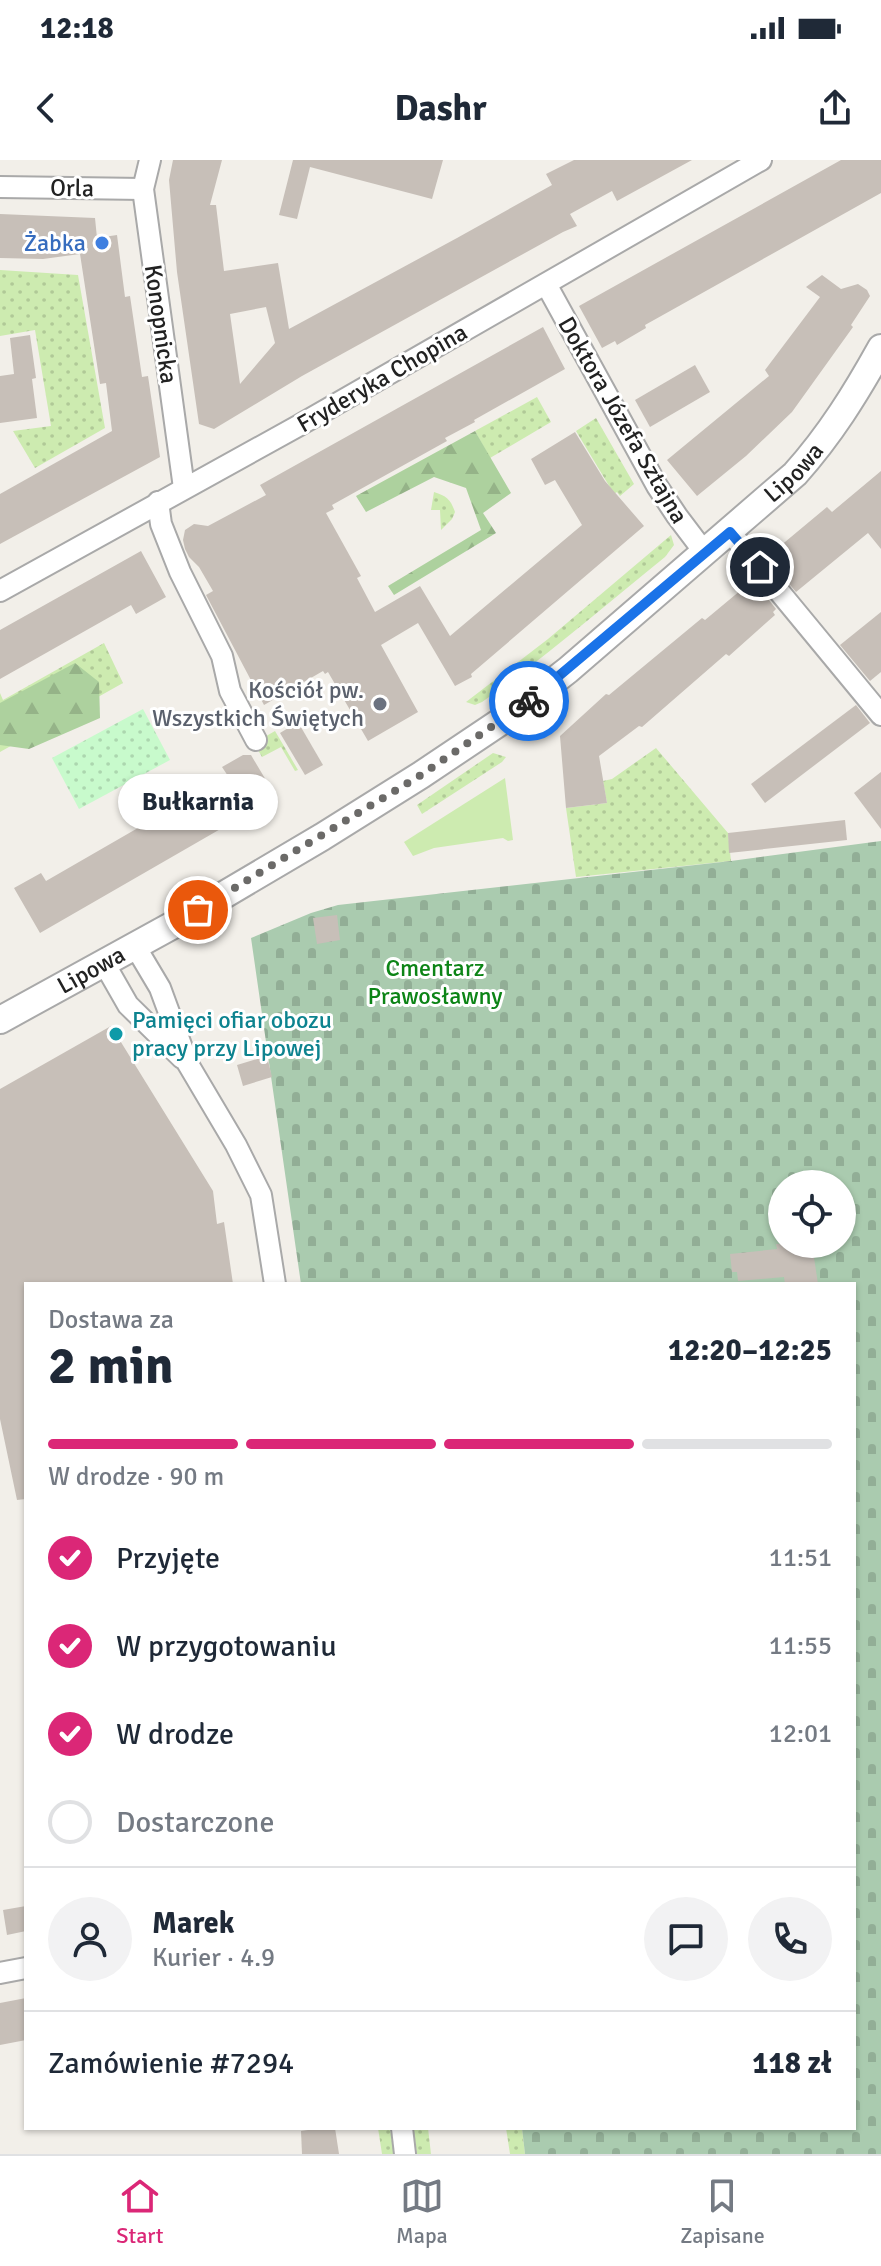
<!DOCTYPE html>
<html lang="pl">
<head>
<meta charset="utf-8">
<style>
  body { margin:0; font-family:Signika,sans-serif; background:#f2f2f3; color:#1f2937; height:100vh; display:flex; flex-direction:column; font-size:30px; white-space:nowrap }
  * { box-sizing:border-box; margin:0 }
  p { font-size:26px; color:#747a83 }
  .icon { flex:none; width:44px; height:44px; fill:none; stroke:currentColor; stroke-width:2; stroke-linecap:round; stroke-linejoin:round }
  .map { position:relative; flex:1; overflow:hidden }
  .drawer { position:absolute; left:24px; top:1122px; width:832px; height:848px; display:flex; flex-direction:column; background:#fff; border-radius:0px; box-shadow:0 2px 6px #0004 }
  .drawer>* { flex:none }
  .fabs { position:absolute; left:768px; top:1010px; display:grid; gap:16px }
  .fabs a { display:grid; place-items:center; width:88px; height:88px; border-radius:50%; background:#fff; box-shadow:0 2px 6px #0004; font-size:40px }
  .pin { position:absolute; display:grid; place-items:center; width:68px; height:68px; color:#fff; margin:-34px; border:4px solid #fff; border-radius:50%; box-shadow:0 2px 8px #0007 }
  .courier { position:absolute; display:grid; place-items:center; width:80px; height:80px; margin:-40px; border:6px solid #1a73e8; border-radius:50%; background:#fff; color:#222; box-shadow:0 2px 10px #0007 }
  .bubble { position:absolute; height:56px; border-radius:28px; background:#fff; box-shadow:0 2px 6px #0004; font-size:26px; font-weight:700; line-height:56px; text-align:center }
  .head em { font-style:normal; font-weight:700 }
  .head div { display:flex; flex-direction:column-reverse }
  .head { display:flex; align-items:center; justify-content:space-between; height:136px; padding:0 24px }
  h1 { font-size:52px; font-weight:700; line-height:60px }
  .bar { display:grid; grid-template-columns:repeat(4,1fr); gap:12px 8px; align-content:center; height:96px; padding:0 24px }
  .bar i { height:10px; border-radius:6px; background:#e0e1e3 }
  .bar .on { background:#db2777 }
  .bar p { grid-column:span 4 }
  .line { display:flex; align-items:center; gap:20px; padding:0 24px; border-top:2px solid #e0e1e3 }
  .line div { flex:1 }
  .round { display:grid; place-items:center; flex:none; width:84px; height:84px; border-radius:42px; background:#f2f2f3 }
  ol { padding:0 24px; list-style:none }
  li { display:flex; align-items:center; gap:24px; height:88px }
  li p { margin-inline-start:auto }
  li .icon { padding:8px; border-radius:50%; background:#db2777; color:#fff; stroke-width:4 }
  li:last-child { color:#747a83 }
  li i { width:44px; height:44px; border:4px solid #e0e1e3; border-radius:50% }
  .status { display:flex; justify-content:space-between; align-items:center; height:56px; padding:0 40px; background:#fff; direction:ltr }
  .status svg { height:22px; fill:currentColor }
  header { display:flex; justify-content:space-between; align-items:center; height:104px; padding:0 24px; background:#fff; font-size:36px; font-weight:700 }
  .tab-bar { display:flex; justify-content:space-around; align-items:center; height:112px; border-top:2px solid #e0e1e3; background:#fff; font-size:22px; color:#747a83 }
  .tab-bar a { display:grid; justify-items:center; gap:4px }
  .tab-bar .on { color:#db2777 }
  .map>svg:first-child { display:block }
  .grass { fill:url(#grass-dots) }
  .forest { fill:url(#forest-firs) }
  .cemetery { fill:url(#cemetery-stones); fill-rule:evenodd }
  .park { fill:url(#park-dots) }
  .garden { fill:#cdebb0 }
  .building { fill:#c7bfb8; fill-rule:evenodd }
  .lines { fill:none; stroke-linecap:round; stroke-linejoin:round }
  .minor-casing { stroke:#a9a9a9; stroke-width:24 }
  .tertiary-casing { stroke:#a9a9a9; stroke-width:30 }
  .minor { stroke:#fff; stroke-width:20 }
  .tertiary { stroke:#fff; stroke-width:26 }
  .done { stroke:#6b6a68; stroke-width:8; stroke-dasharray:0 14.4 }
  .route { stroke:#1a73e8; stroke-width:10 }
  .shop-dot { fill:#3f7fe0; stroke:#fff; stroke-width:3 }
  .worship-dot { fill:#6b7280; stroke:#fff; stroke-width:3 }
  .culture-dot { fill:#0f9aa8; stroke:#fff; stroke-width:3 }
  .labels { text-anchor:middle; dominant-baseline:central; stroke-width:6; stroke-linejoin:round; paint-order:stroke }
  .street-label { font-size:24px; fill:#222; stroke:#fff }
  .shop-label { font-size:24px; fill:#366cbe; stroke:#fff; text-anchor:end }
  .worship-label { font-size:24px; fill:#5b616d; stroke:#fff; text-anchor:end }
  .park-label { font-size:24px; fill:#0c8416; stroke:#fff }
  .culture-label { font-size:24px; fill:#0d838f; stroke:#fff; text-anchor:start }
</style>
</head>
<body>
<div class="status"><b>12:18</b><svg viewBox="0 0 49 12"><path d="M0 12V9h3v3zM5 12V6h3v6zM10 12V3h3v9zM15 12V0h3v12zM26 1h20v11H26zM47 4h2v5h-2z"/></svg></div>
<header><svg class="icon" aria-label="back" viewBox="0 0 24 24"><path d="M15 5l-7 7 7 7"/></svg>Dashr<svg class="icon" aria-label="share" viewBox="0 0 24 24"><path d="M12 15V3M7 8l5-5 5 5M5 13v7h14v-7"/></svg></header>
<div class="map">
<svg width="881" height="1994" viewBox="0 0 881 1994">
  <defs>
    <pattern id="grass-dots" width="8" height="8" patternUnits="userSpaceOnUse" patternTransform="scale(2)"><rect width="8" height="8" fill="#cdebb0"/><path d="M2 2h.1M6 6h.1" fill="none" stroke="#b0c997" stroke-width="1.8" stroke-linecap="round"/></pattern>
    <pattern id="forest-firs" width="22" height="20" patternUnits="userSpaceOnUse" patternTransform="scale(2)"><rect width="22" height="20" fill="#add19e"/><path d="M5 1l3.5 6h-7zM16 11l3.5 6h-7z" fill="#95b388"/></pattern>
    <pattern id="cemetery-stones" width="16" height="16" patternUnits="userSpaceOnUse" patternTransform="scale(2)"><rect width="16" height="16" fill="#aacbaf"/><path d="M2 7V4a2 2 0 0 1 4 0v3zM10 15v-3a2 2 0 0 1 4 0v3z" fill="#92ae96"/></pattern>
    <pattern id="park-dots" width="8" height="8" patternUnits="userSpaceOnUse" patternTransform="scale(2)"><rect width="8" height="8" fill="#c8facc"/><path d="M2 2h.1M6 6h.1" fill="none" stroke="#acd6af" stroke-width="1.8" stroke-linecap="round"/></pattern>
  </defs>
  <rect width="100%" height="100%" fill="#f2efe9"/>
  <g class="grass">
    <path d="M0,110L78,115L105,268L35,308L13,271L51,266L35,170L0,176Z"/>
    <path d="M537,237L551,262L490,298L475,271Z"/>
    <path d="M596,258L634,324L620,336L617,332L614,334L576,271Z"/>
    <path d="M434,332C447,336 451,340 455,352L452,359L441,370L440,350H431Z"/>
    <path d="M671,375L674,385L665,397C604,446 546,497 482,542L475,545L466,542L548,479Z"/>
    <path d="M104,483L123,523L0,592V533L3,540Z"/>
    <path d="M275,571L298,610L295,611L281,587L262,597L254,583Z"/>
    <path d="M656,588L728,673L731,701L576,717L566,648L607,643L603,621L612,619Z"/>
    <path d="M493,593L506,597L502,602L422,654L417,645Z"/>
    <path d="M378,1968H390L394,1994H382Z"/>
    <path d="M413,1968H428L431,1994H417Z"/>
    <path d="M506,1968H522L525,1994H510Z"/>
  </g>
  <g class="forest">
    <path d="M475,271L511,333L483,353L496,373L394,435L388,426L481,370L466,328L434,317L366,352L356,336Z"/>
    <path d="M75,503L99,522L100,558L29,589L0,585V543Z"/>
  </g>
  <path class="cemetery" d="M881,681V1994H525L522,1968H854V1124H301L251,778L311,753L338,745L731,701ZM782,1024H842V1084H782Z"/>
  <path class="park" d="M143,549L170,600L79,649L52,598Z"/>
  <path class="garden" d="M505,618L513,680L508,681L503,678L434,688L413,696L404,682Z"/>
  <g class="building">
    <path d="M173,0H222L210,45H216L224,111L278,103L289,169L457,78L552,25L546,14L574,0H692L617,41L612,31L570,54L577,66L563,72L302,216L214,269L199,264L177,112L169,20ZM266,147L275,183L240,224L230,154Z"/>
    <path d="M293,0H443L432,39L310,7L297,59L279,55Z"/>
    <path d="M841,0H881V33L645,165L646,168L617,185L615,181L602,188L579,146Z"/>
    <path d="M0,54L95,58L97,78L117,75L125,137L130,136L142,217L148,216L160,297L0,384V334L112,271L106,223L100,224L80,94L43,99L0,98Z"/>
    <path d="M822,115L841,129L858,124L867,130L870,136L851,165L853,167L792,252L746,296L697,336L667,300L769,216L765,210L820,137L806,127Z"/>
    <path d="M543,167L565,209L474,260L475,262L445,278L447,281L332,345L334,349L326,353L361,416L357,418L375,452L420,426L450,476L582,365L555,320L545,325L531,299L575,272L605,321L644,366L471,514L472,517L455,526L418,463L381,485L418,552L368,581L328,512L325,514L323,511L264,545L206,435L213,431L199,407L189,397L185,389L183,380L185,370L194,364L208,366L266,335L260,325Z"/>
    <path d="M30,175L36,218L32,219L37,258L0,263V216L14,214L10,178Z"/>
    <path d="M695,205L710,232L650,267L635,240Z"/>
    <path d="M881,311V389L868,373L796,432L767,397L827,347L832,352Z"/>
    <path d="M141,391L166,437L136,454L131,445L0,519V470Z"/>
    <path d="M753,420L776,449L773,452L775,455L729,496L726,494L642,567L639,566L599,596L607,643L566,648L560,576L606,534L609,535L702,458L705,460Z"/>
    <path d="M881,452V512L870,521L840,485Z"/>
    <path d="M856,545L870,563L765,643L751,624Z"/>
    <path d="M298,562L323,605L305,615L280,573Z"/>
    <path d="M243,595H251L276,637L40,773L14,728L41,713L46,721L228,616L222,607Z"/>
    <path d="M881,612V669L854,633Z"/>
    <path d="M845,660L847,680L729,693L728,673Z"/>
    <path d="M337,755L340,780L317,784L313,758Z"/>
    <path d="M111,866L213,1031L217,1064L224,1062L233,1124H26V1339L17,1340L0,1259V929Z"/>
    <path d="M267,896L272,917L243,926L237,905Z"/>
    <path d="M776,1084H812L818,1124H785L784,1117L738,1121L737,1112H732L730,1094L777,1089Z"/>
    <path d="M26,1746V1771L7,1775L3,1750Z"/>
    <path d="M26,1838V1880L0,1885V1843Z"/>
    <path d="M322,1968H335L339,1994H302L301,1971Z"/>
  </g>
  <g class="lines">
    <defs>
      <g id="minor">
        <path d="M150,0L143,29L184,328"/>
        <path d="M0,27L143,29"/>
        <path d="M546,124L657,326L677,356L705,393"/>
        <path d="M158,342L161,364L180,412L222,496L230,531L256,580"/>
        <path d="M730,372L881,555"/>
        <path d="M0,431L298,266L761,0"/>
        <path d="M135,786L160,828L188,904L236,985L261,1035L275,1124"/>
        <path d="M104,803L128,845L182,898"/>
        <path d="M0,1813L26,1808"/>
        <path d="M402,1968L405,1994"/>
      </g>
      <g id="tertiary">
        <path id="s1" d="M0,860L173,765L322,677L421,615L509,556L568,510L795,314C830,275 856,233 881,188"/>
      </g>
    </defs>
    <use href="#minor" class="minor-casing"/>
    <use href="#tertiary" class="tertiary-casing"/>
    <use href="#minor" class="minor"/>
    <use href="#tertiary" class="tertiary"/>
  </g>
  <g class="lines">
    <path class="done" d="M198,750L421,615L529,541"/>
    <path class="route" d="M529,541L730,372L760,407"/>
  </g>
  <circle class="shop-dot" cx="102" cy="83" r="8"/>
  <circle class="worship-dot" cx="380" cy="544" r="8"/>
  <circle class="culture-dot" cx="116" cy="874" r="8"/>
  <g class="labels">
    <g class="street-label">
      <text transform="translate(72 28) rotate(1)">Orla</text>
      <text transform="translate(161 164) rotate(82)">Konopnicka</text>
      <text transform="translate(382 218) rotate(-30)">Fryderyka Chopina</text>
      <text transform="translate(623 260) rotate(60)">Doktora Józefa Sztajna</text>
      <text stroke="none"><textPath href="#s1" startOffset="968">Lipowa</textPath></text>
      <text stroke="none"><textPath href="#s1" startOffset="104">Lipowa</textPath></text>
    </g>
    <g class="shop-label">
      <text x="86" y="83">Żabka</text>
    </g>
    <g class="worship-label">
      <text x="364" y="530">Kościół pw.<tspan x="364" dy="28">Wszystkich Świętych</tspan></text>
    </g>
    <g class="park-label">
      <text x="435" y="808">Cmentarz<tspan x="435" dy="28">Prawosławny</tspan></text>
    </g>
    <g class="culture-label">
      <text x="132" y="860">Pamięci ofiar obozu<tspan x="132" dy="28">pracy przy Lipowej</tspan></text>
    </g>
  </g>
</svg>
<div class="fabs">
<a><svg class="icon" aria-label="locate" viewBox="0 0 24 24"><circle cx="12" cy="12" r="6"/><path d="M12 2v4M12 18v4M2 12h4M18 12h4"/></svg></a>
</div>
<div class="pin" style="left:198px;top:750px;background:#ea580c"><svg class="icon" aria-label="bag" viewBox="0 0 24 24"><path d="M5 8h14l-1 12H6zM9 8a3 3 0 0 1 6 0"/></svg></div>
<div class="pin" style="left:760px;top:407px;background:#1f2937"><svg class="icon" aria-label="home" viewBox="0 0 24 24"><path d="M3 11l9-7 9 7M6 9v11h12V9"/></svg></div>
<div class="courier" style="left:529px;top:541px"><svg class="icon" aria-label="bike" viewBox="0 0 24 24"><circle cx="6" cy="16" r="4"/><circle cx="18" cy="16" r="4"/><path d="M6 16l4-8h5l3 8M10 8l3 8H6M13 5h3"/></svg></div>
<div class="bubble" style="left:118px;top:614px;width:160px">Bułkarnia</div>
<section class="drawer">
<div class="head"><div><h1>2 min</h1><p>Dostawa za</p></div><em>12:20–12:25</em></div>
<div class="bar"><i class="on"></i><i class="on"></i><i class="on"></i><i></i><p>W drodze · 90 m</p></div>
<ol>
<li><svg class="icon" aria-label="check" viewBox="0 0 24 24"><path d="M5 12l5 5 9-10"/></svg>Przyjęte<p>11:51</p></li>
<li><svg class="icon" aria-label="check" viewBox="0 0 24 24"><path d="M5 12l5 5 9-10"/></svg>W przygotowaniu<p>11:55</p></li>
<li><svg class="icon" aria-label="check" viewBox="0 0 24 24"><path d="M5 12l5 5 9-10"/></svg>W drodze<p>12:01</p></li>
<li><i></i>Dostarczone</li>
</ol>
<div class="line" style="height:144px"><a class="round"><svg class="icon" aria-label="person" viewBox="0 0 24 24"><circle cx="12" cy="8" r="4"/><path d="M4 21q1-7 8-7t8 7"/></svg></a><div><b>Marek</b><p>Kurier · 4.9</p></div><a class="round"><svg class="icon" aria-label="chat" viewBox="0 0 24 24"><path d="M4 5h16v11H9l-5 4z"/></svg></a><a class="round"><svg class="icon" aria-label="phone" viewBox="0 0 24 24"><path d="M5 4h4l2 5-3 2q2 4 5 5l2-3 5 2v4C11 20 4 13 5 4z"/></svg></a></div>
<div class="line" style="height:104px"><div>Zamówienie #7294</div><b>118 zł</b></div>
</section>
</div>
<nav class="tab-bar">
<a class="on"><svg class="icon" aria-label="home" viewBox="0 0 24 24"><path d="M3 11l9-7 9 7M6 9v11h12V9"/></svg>Start</a>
<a><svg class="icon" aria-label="map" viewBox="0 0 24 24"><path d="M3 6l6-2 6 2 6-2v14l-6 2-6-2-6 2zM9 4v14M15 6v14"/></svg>Mapa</a>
<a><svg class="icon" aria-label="saved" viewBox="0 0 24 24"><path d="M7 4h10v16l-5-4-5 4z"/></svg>Zapisane</a>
</nav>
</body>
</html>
